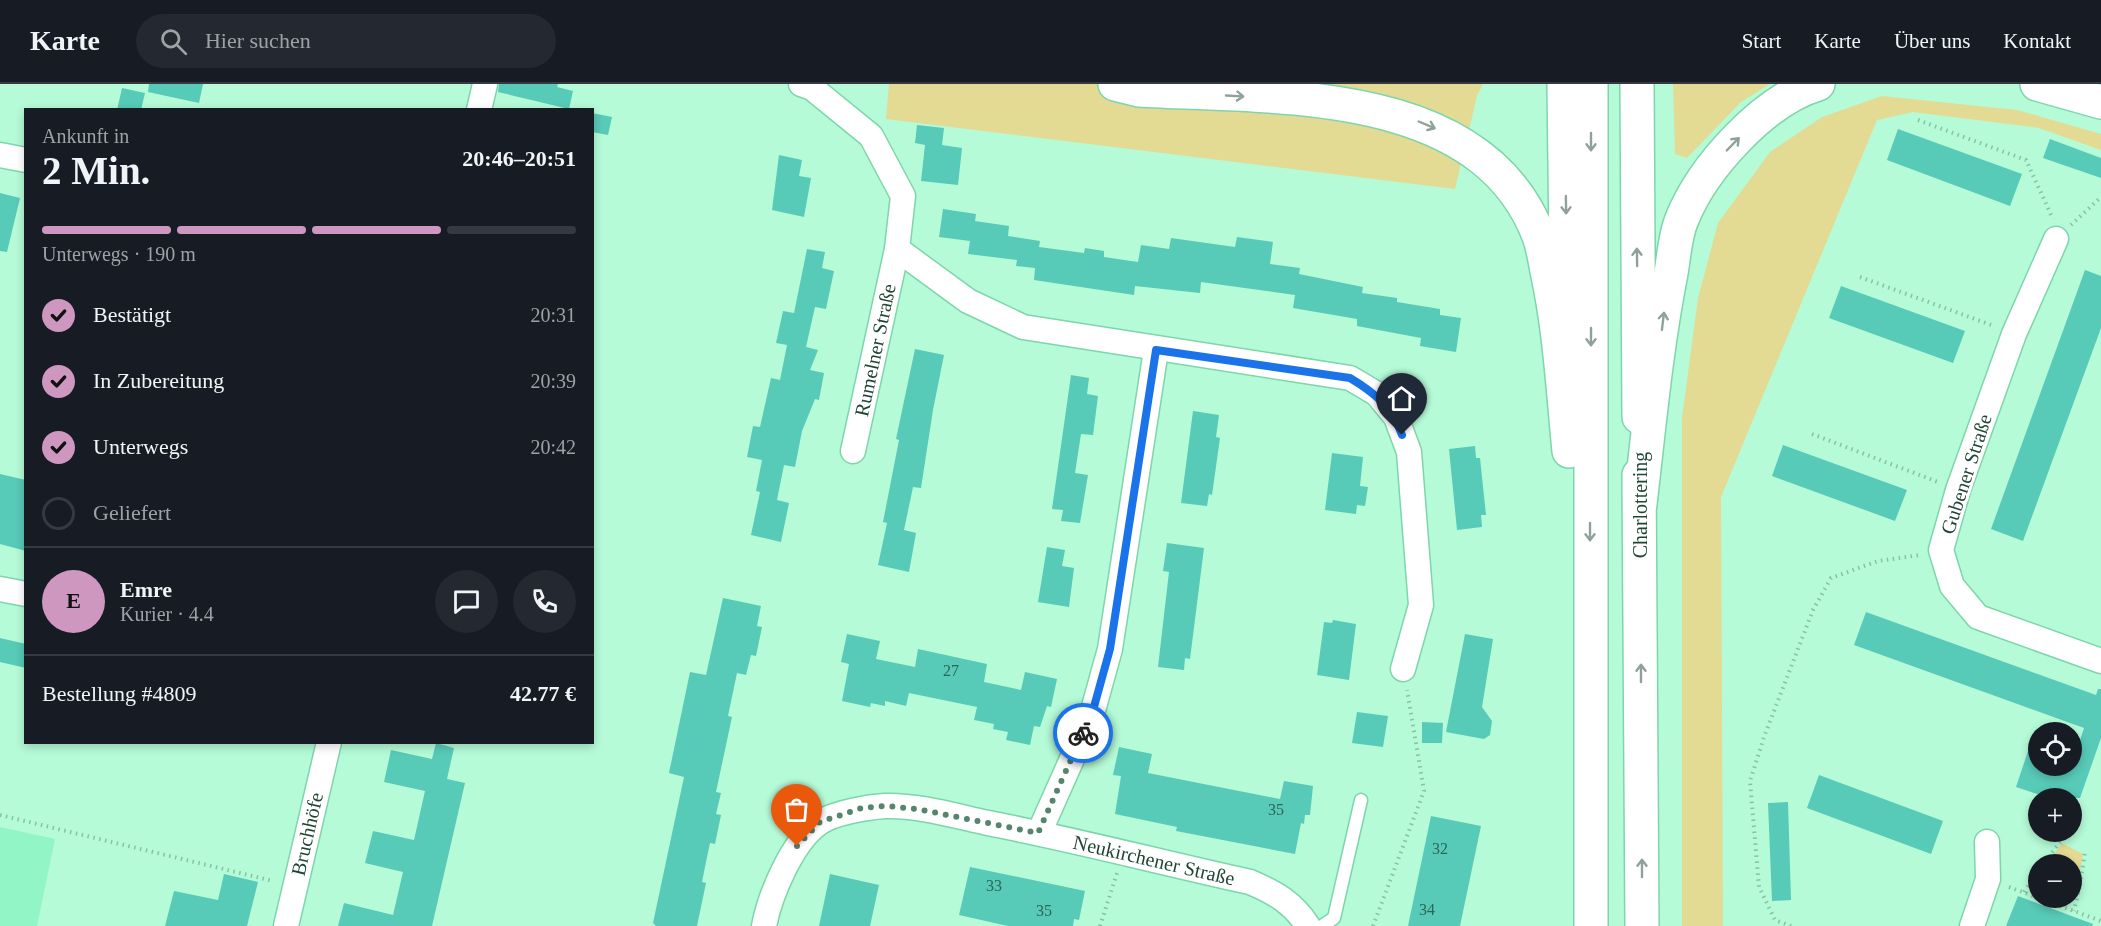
<!DOCTYPE html>
<html lang="de">
<head>
<meta charset="utf-8">
<style>
  body { margin:0; font-family:"Times New Roman",serif; background:#242831; color:#f1f3f6; height:100vh; display:flex; flex-direction:column; font-size:22px; white-space:nowrap }
  * { box-sizing:border-box; margin:0 }
  p { font-size:20px; color:#9ea1a6 }
  .icon { flex:none; width:33px; height:33px; fill:none; stroke:currentColor; stroke-width:2; stroke-linecap:round; stroke-linejoin:round }
  .map { position:relative; flex:1; overflow:hidden }
  .side { position:absolute; left:24px; top:24px; width:570px; height:636px; display:flex; flex-direction:column; background:#171b24; border-radius:0px; box-shadow:0 3px 9px #0003 }
  .side>* { flex:none }
  .controls { position:absolute; left:2028px; top:638px; display:grid; gap:12px }
  .controls a { display:grid; place-items:center; width:54px; height:54px; border-radius:50%; background:#171b24; box-shadow:0 3px 9px #0003; font-size:30px }
  .pin { position:absolute; display:grid; place-items:center; width:51px; height:51px; color:#fff; margin:-62px -26px; border-radius:50% 50% 50% 0; rotate:-45deg; box-shadow:0 0 6px #0007 }
  .pin .icon { rotate:45deg }
  .courier { position:absolute; display:grid; place-items:center; width:60px; height:60px; margin:-30px; border:4px solid #1a73e8; border-radius:50%; background:#fff; color:#222; box-shadow:0 2px 8px #0007 }
  .headline em { font-style:normal; font-weight:600 }
  .headline div { display:flex; flex-direction:column-reverse }
  .headline { display:flex; align-items:center; justify-content:space-between; height:102px; padding:0 18px }
  h1 { font-size:39px; font-weight:600; line-height:45px }
  .bar { display:grid; grid-template-columns:repeat(4,1fr); gap:9px 6px; align-content:center; height:72px; padding:0 18px }
  .bar i { height:8px; border-radius:4px; background:#363941 }
  .bar .active { background:#cd97c0 }
  .bar p { grid-column:span 4 }
  .line { display:flex; align-items:center; gap:15px; padding:0 18px; border-top:2px solid #363941 }
  .line div { flex:1 }
  .round { display:grid; place-items:center; flex:none; width:63px; height:63px; border-radius:32px; background:#242831 }
  ol { padding:0 18px; list-style:none }
  li { display:flex; align-items:center; gap:18px; height:66px }
  li p { margin-inline-start:auto }
  li .icon { padding:6px; border-radius:50%; background:#cd97c0; color:#111; stroke-width:4 }
  li:last-child { color:#9ea1a6 }
  li i { width:33px; height:33px; border:3px solid #363941; border-radius:50% }
  header { display:flex; align-items:center; gap:36px; box-sizing:border-box; height:84px; padding:0 30px; background:#171b24; border-bottom:2px solid #363941 }
  header strong { font-size:28px }
  nav { display:flex; gap:33px; margin-inline-start:auto; font-size:21px }
  .search { width:420px; height:54px; background:#242831; display:flex; align-items:center; gap:15px; box-sizing:border-box; padding:0 21px; border-radius:33px; color:#9ea1a6; font-size:22px }
  .map>svg:first-child { display:block }
  .built { fill:#92f5c5 }
  .green { fill:#e3da94 }
  .building { fill:#58cab8 }
  .lines { fill:none; stroke-linecap:round; stroke-linejoin:round }
  .service-casing { stroke:#7dd6ab; stroke-width:15 }
  .minor-casing { stroke:#7dd6ab; stroke-width:27 }
  .trunk-casing { stroke:#7dd6ab; stroke-width:36 }
  .motorway-casing { stroke:#7dd6ab; stroke-width:36 }
  .path { stroke:#86c2a4; stroke-width:4; stroke-dasharray:1.5 4.5; stroke-linecap:butt }
  .service { stroke:#fff; stroke-width:12 }
  .minor { stroke:#fff; stroke-width:24 }
  .trunk { stroke:#fff; stroke-width:33 }
  .motorway { stroke:#fff; stroke-width:33 }
  .oneway { stroke:#8fa29a }
  .done { stroke:#54856d; stroke-width:6; stroke-dasharray:0 10.8 }
  .route { stroke:#1a73e8; stroke-width:8 }
  .labels { text-anchor:middle; dominant-baseline:central; stroke-width:6; stroke-linejoin:round; paint-order:stroke }
  .number-label { font-size:16px; fill:#2d6655 }
  .street-label { font-size:20px; fill:#1f4534; stroke:#fff }
</style>
</head>
<body>
<header>
<strong>Karte</strong>
<div class="search"><svg class="icon" aria-label="search" viewBox="0 0 24 24"><circle cx="10" cy="10" r="6"/><path d="M15 15l6 6"/></svg>Hier suchen</div>
<nav><a>Start</a><a>Karte</a><a>Über uns</a><a>Kontakt</a></nav>
</header>
<div class="map">
<svg width="2101" height="842" viewBox="0 0 2101 842">
  <rect width="100%" height="100%" fill="#b5fbd7"/>
  <path class="built" d="M0,743L55,755L37,842H0Z"/>
  <g class="green">
    <path d="M889,0H1483L1477,12L1455,105L886,35Z"/>
    <path d="M1673,0H1770L1741,18L1687,74L1675,70Z"/>
    <path d="M1882,12L2017,26L2101,50V66L2039,44L1913,28L1877,36L1721,413L1723,842H1682V334L1698,214L1718,139L1770,68L1822,33Z"/>
    <path d="M2062,759L2083,770L2078,798L2072,794V780L2049,778Z"/>
  </g>
  <g class="building">
    <path d="M149,0H203L199,19L148,8Z"/>
    <path d="M499,0H558L557,3L573,7L569,25L498,8Z"/>
    <path d="M122,4L145,9L141,26H117Z"/>
    <path d="M592,29L612,33L608,51L592,48Z"/>
    <path d="M917,41L944,44L942,61L962,64L958,101L921,97L925,61L915,59Z"/>
    <path d="M1898,45L2022,90L2010,122L1887,76Z"/>
    <path d="M2050,55L2101,74V94L2043,74Z"/>
    <path d="M779,71L802,76L799,92L811,94L804,133L772,126Z"/>
    <path d="M0,109L20,114L7,168L0,167Z"/>
    <path d="M943,125L976,130L975,137L1009,142L1008,152L1040,157L1039,163L1084,169L1085,164L1104,167V173L1138,178L1141,161L1169,165L1171,154L1235,163L1237,153L1273,158L1270,180L1300,184L1299,190L1363,203L1362,209L1397,214V218L1440,225V231L1461,234L1456,268L1420,262L1421,254L1357,242V235L1293,224L1295,211L1201,198L1200,209L1135,202L1134,211L1034,196L1035,184L1016,182L1017,176L968,170L970,157L939,153Z"/>
    <path d="M807,165L825,168L822,184L834,187L826,225L815,223L806,263L818,266L810,286L824,289L819,316L815,315L802,347L795,383L784,381L777,416L789,419L781,458L751,451L760,408L756,407L762,376L747,373L753,342L760,343L771,294L780,296L787,261L776,259L783,227L794,229Z"/>
    <path d="M2085,186L2101,192V244L2023,457L1991,445Z"/>
    <path d="M1841,202L1965,247L1953,279L1829,234Z"/>
    <path d="M915,265L944,271L933,326L921,404L913,403L904,446L916,449L909,488L878,481L887,439L883,438L899,356L896,355Z"/>
    <path d="M1071,291L1089,294L1087,310L1098,312L1093,351L1081,350L1075,389L1088,391L1080,439L1061,437L1063,426L1052,425Z"/>
    <path d="M1193,327L1219,331L1216,353L1220,354L1212,411L1209,410L1207,422L1181,419Z"/>
    <path d="M1783,361L1907,406L1895,437L1772,392Z"/>
    <path d="M1475,362L1476,374H1480L1486,431H1481L1482,443L1457,446L1449,365Z"/>
    <path d="M1332,369L1363,373L1360,402L1368,403L1365,422L1357,421L1356,430L1325,426Z"/>
    <path d="M0,390L26,396V467L0,460Z"/>
    <path d="M1167,459L1204,464L1190,575L1185,574L1184,586L1158,583L1169,488L1163,487Z"/>
    <path d="M1047,463L1065,466L1062,482L1074,484L1069,523L1038,518Z"/>
    <path d="M723,514L761,522L757,542L762,543L756,572L751,571L746,591L737,589L728,632L732,633L716,708L721,709L716,730L721,731L715,760L710,759L706,778L702,798L706,799L697,842H656L653,839L684,693L669,689L690,588L706,591Z"/>
    <path d="M1866,528L2096,611L2098,605H2101V654L2080,714H2049L2016,703L2035,646H2038V681H2072L2084,644L1854,561Z"/>
    <path d="M1333,536L1356,540L1349,596L1317,591L1324,538L1332,539Z"/>
    <path d="M847,550L880,557L876,575L915,583L918,565L987,580L984,598L1021,606L1025,588L1057,595L1051,623L1047,622L1040,643L1034,642L1030,661L1006,656L1008,648L993,645L994,640L974,636L977,623L909,609L906,622L885,617V622L871,619L870,623L842,617L849,580L841,578Z"/>
    <path d="M1465,550L1493,555L1482,623L1492,637L1490,651L1484,655L1446,648Z"/>
    <path d="M0,554L26,560V584L0,578Z"/>
    <path d="M1357,628L1388,632L1383,663L1352,659Z"/>
    <path d="M1422,638L1443,639L1442,659H1422Z"/>
    <path d="M436,659L454,664L447,695L465,699L432,842H338L344,819L393,831L403,788L365,779L373,747L414,756L425,707L384,698L391,666L432,675Z"/>
    <path d="M1119,663L1152,670L1148,689L1280,715L1284,697L1313,702L1310,731H1305L1304,740L1301,739L1295,770L1176,747L1177,743L1115,730L1121,692L1113,691Z"/>
    <path d="M1819,691L1943,737L1931,770L1807,724Z"/>
    <path d="M1788,718L1791,816L1772,817L1768,719Z"/>
    <path d="M1431,732L1481,742L1460,842H1408Z"/>
    <path d="M970,783L1085,807L1079,836L1074,835L1073,842H1008L959,831Z"/>
    <path d="M224,790L258,798L247,842H165L174,807L218,816Z"/>
    <path d="M830,790L879,801L870,842H819Z"/>
    <path d="M2018,812L2093,840L2092,842H2006Z"/>
  </g>
  <g class="lines">
    <defs>
      <path id="service" d="M1322,842L1334,834L1361,716"/>
      <g id="minor">
        <path d="M801,0L812,4L871,52L903,112L897,165L968,217L1023,243L1350,294L1377,310L1396,333L1409,368L1421,521L1403,585"/>
        <path d="M479,26L485,0"/>
        <path d="M0,71L26,76"/>
        <path d="M2056,155L2014,250L1958,406L1941,466L1952,502L1978,533L2101,577"/>
        <path d="M853,367L897,165"/>
        <path d="M0,505L26,510"/>
        <path d="M1039,749L1092,630L1110,565L1156,266"/>
        <path d="M286,842L329,658"/>
        <path d="M764,842C770,811 792,758 819,739C833,729 868,723 885,722C919,721 955,732 988,739C1076,756 1163,779 1250,798C1276,809 1293,819 1308,842"/>
        <path d="M1972,842L1988,795L1987,758"/>
      </g>
      <g id="trunk">
        <path d="M1564,0L1567,246"/>
        <path d="M1591,0V842"/>
        <path d="M1637,0L1639,333"/>
        <path d="M1639,391L1642,842"/>
      </g>
      <g id="motorway">
        <path d="M1115,0L1139,6C1274,14 1481,0 1539,152C1543,163 1545,176 1547,187C1560,246 1563,307 1569,367"/>
        <path d="M2037,0L2101,18"/>
        <path d="M1640,420C1649,343 1656,265 1671,189C1674,172 1675,151 1682,135C1703,83 1764,16 1818,0"/>
      </g>
    </defs>
    <use href="#service" class="service-casing"/>
    <use href="#minor" class="minor-casing"/>
    <use href="#trunk" class="trunk-casing"/>
    <use href="#motorway" class="motorway-casing"/>
    <g class="path">
      <path d="M1918,36L2026,76L2053,135"/>
      <path d="M2071,141L2101,113"/>
      <path d="M1860,193L1994,242"/>
      <path d="M1812,350L1938,398"/>
      <path d="M0,731L273,797"/>
      <path d="M2045,778L2060,758"/>
      <path d="M2072,795L2080,801L2074,827"/>
      <path d="M2080,801L2085,768"/>
      <path d="M2009,803L2101,837"/>
      <path d="M2024,808L2038,787"/>
      <path d="M1100,842L1117,789"/>
      <path d="M1373,842L1424,707L1407,606"/>
      <path d="M1791,842L1775,836L1759,803L1750,697L1764,653L1813,526L1831,494L1878,477L1920,471"/>
    </g>
    <use href="#service" class="service"/>
    <use href="#minor" class="minor"/>
    <use href="#trunk" class="trunk"/>
    <use href="#motorway" class="motorway"/>
  </g>
  <defs><path id="oneway-shaft" d="M-6 0H5M1.5-3L5.5 0L1.5 3" fill="none" stroke-width="1.6" stroke-linecap="round" stroke-linejoin="round" transform="scale(1.5)"/></defs>
  <g class="oneway">
    <use href="#oneway-shaft" transform="translate(1235 12) rotate(3)"/>
    <use href="#oneway-shaft" transform="translate(1427 41) rotate(23)"/>
    <use href="#oneway-shaft" transform="translate(1591 58) rotate(90)"/>
    <use href="#oneway-shaft" transform="translate(1733 60) rotate(-46)"/>
    <use href="#oneway-shaft" transform="translate(1566 121) rotate(89)"/>
    <use href="#oneway-shaft" transform="translate(1637 173) rotate(-91)"/>
    <use href="#oneway-shaft" transform="translate(1663 237) rotate(-83)"/>
    <use href="#oneway-shaft" transform="translate(1591 253) rotate(90)"/>
    <use href="#oneway-shaft" transform="translate(1590 448) rotate(90)"/>
    <use href="#oneway-shaft" transform="translate(1641 589) rotate(-90)"/>
    <use href="#oneway-shaft" transform="translate(1642 784) rotate(-90)"/>
  </g>
  <g class="lines">
    <path class="done" d="M797,762L820,738L862,724L886,722L917,725L1038,749L1083,649"/>
    <path class="route" d="M1083,649L1092,630L1110,565L1156,266L1350,294C1375,309 1392,323 1402,351"/>
  </g>
  <g class="labels">
    <g class="number-label">
      <text x="951" y="586">27</text>
      <text x="1276" y="725">35</text>
      <text x="1440" y="764">32</text>
      <text x="994" y="801">33</text>
      <text x="1427" y="825">34</text>
      <text x="1044" y="826">35</text>
    </g>
    <g class="street-label">
      <text transform="translate(875 266) rotate(-78)">Rumelner Straße</text>
      <text transform="translate(1966 390) rotate(-72)">Gubener Straße</text>
      <text transform="translate(1640 421) rotate(-90)">Charlottering</text>
      <text transform="translate(307 750) rotate(-77)">Bruchhöfe</text>
      <text transform="translate(1154 776) rotate(13)">Neukirchener Straße</text>
    </g>
  </g>
</svg>
<div class="controls">
<a><svg class="icon" aria-label="locate" viewBox="0 0 24 24"><circle cx="12" cy="12" r="6"/><path d="M12 2v4M12 18v4M2 12h4M18 12h4"/></svg></a>
<a>+</a>
<a>−</a>
</div>
<div class="pin" style="left:797px;top:762px;background:#ea580c"><svg class="icon" aria-label="bag" viewBox="0 0 24 24"><path d="M5 8h14l-1 12H6zM9 8a3 3 0 0 1 6 0"/></svg></div>
<div class="pin" style="left:1402px;top:351px;background:#1f2937"><svg class="icon" aria-label="home" viewBox="0 0 24 24"><path d="M3 11l9-7 9 7M6 9v11h12V9"/></svg></div>
<div class="courier" style="left:1083px;top:649px"><svg class="icon" aria-label="bike" viewBox="0 0 24 24"><circle cx="6" cy="16" r="4"/><circle cx="18" cy="16" r="4"/><path d="M6 16l4-8h5l3 8M10 8l3 8H6M13 5h3"/></svg></div>
<section class="side">
<div class="headline"><div><h1>2 Min.</h1><p>Ankunft in</p></div><em>20:46–20:51</em></div>
<div class="bar"><i class="active"></i><i class="active"></i><i class="active"></i><i></i><p>Unterwegs · 190 m</p></div>
<ol>
<li><svg class="icon" aria-label="check" viewBox="0 0 24 24"><path d="M5 12l5 5 9-10"/></svg>Bestätigt<p>20:31</p></li>
<li><svg class="icon" aria-label="check" viewBox="0 0 24 24"><path d="M5 12l5 5 9-10"/></svg>In Zubereitung<p>20:39</p></li>
<li><svg class="icon" aria-label="check" viewBox="0 0 24 24"><path d="M5 12l5 5 9-10"/></svg>Unterwegs<p>20:42</p></li>
<li><i></i>Geliefert</li>
</ol>
<div class="line" style="height:108px"><b class="round" style="background:#cd97c0;color:#111">E</b><div><b>Emre</b><p>Kurier · 4.4</p></div><a class="round"><svg class="icon" aria-label="chat" viewBox="0 0 24 24"><path d="M4 5h16v11H9l-5 4z"/></svg></a><a class="round"><svg class="icon" aria-label="phone" viewBox="0 0 24 24"><path d="M5 4h4l2 5-3 2q2 4 5 5l2-3 5 2v4C11 20 4 13 5 4z"/></svg></a></div>
<div class="line" style="height:78px"><div>Bestellung #4809</div><b>42.77 €</b></div>
</section>
</div>
</body>
</html>
